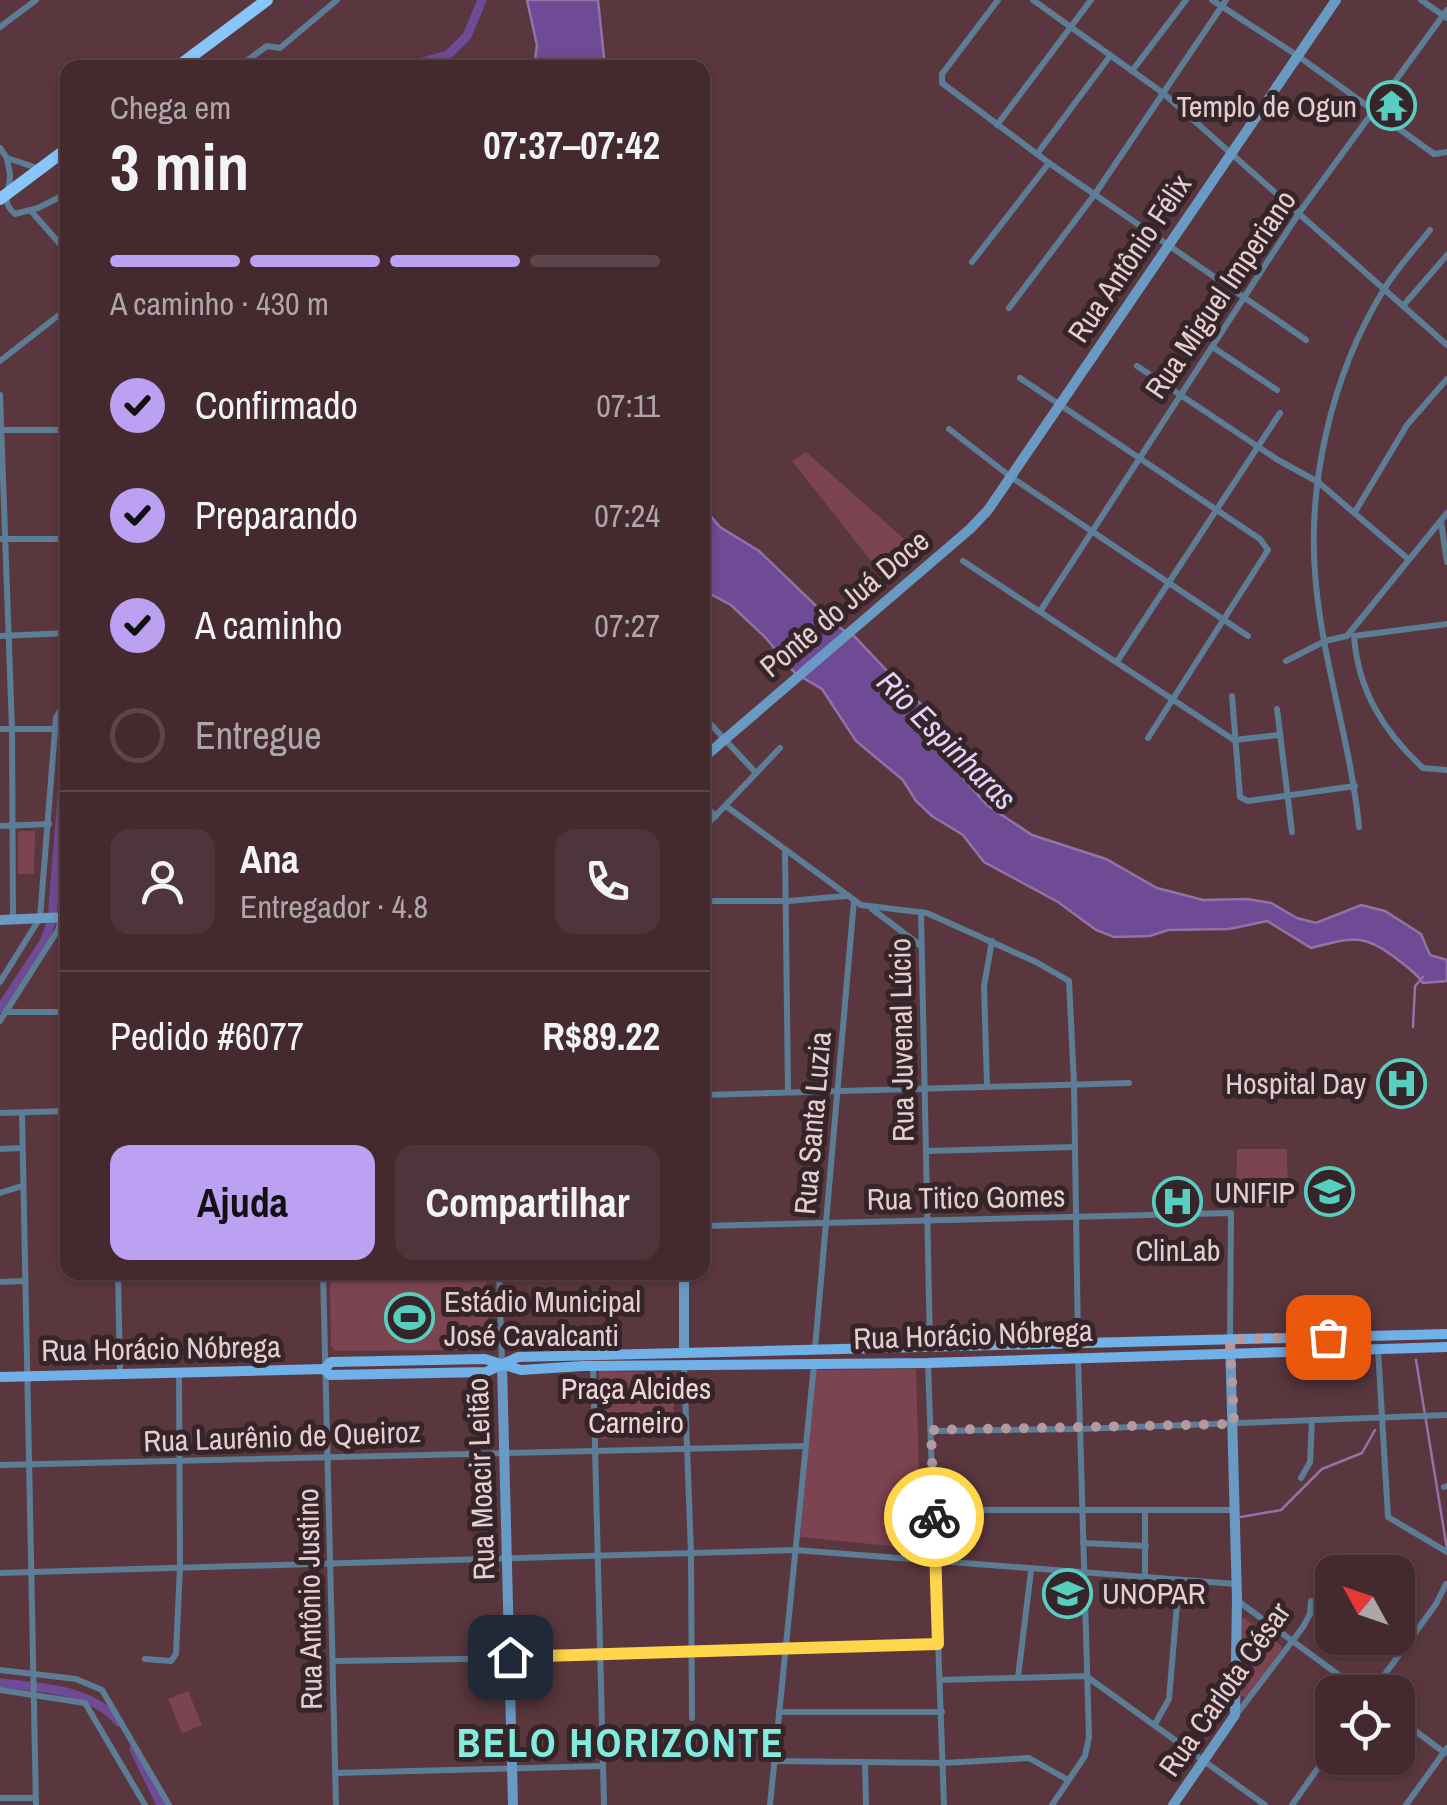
<!DOCTYPE html>
<html lang="pt">
<head>
<meta charset="utf-8">
<style>
  body { margin:0; font-family:"Archivo Narrow",sans-serif; background:#4e353b; color:#f1f3f6; height:100vh; display:flex; flex-direction:column; font-size:38px; white-space:nowrap }
  * { box-sizing:border-box; margin:0 }
  p { font-size:32px; color:#afa6aa }
  .icon { flex:none; width:55px; height:55px; fill:none; stroke:currentColor; stroke-width:2; stroke-linecap:round; stroke-linejoin:round }
  .map { position:relative; flex:1; overflow:hidden }
  .sheet { position:absolute; left:60px; top:60px; width:650px; height:1220px; display:flex; flex-direction:column; background:#44292f; border-radius:20px; box-shadow:0 2px 8px #0004,0 0 0 2px #5c454b }
  .sheet>* { flex:none }
  .needle { width:65px; rotate:310deg }
  .tools { position:absolute; left:1315px; top:1555px; display:grid; gap:20px }
  .tools a { display:grid; place-items:center; width:100px; height:100px; border-radius:20px; background:#44292f; box-shadow:0 2px 8px #0004,0 0 0 2px #5c454b; font-size:50px }
  .pin { position:absolute; display:grid; place-items:center; width:85px; height:85px; color:#fff; margin:-42px; border-radius:20px; box-shadow:0 5px 15px #0006 }
  .courier { position:absolute; display:grid; place-items:center; width:100px; height:100px; margin:-50px; border:8px solid #ffd54a; border-radius:50%; background:#fff; color:#222; box-shadow:0 2px 12px #0007 }
  .head em { font-style:normal; font-weight:800 }
  .head div { display:flex; flex-direction:column-reverse }
  .head { display:flex; align-items:center; justify-content:space-between; height:170px; padding:0 50px }
  h1 { font-size:65px; font-weight:800; line-height:75px }
  .bar { display:grid; grid-template-columns:repeat(4,1fr); gap:15px 10px; align-content:center; height:120px; padding:0 50px }
  .bar i { height:12px; border-radius:8px; background:#5c454b }
  .bar .current { background:#bca0f2 }
  .bar p { grid-column:span 4 }
  .line { display:flex; align-items:center; gap:25px; padding:0 50px; border-top:2px solid #5c454b }
  .line div { flex:1 }
  .round { display:grid; place-items:center; flex:none; width:105px; height:105px; border-radius:20px; background:#4e353b }
  ol { padding:0 50px; list-style:none }
  li { display:flex; align-items:center; gap:30px; height:110px }
  li p { margin-inline-start:auto }
  li .icon { padding:10px; border-radius:50%; background:#bca0f2; color:#111; stroke-width:4 }
  li:last-child { color:#afa6aa }
  li i { width:55px; height:55px; border:5px solid #5c454b; border-radius:50% }
  .primary-button { display:flex; gap:20px; margin-top:auto; padding:20px 50px }
  .primary-button a { flex:1; height:115px; border-radius:20px; background:#bca0f2; color:#111; font-size:40px; font-weight:800; line-height:115px; text-align:center }
  .primary-button a+a { background:#4e353b; color:#f1f3f6 }
  .map>svg:first-child { display:block }
  .green { fill:#7c4351 }
  .water { fill:#6f4a95; stroke:#9272a7; stroke-width:2.5 }
  .lines { fill:none; stroke-linecap:round; stroke-linejoin:round }
  .stream { stroke:#9272a7; stroke-width:2.5 }
  .canal { stroke:#6f4a95; stroke-width:9 }
  .street { stroke:#5d7c96; stroke-width:6 }
  .secondary { stroke:#689ac4; stroke-width:10 }
  .primary { stroke:#70b1e8; stroke-width:10 }
  .highway { stroke:#88c5f9; stroke-width:12 }
  .done { stroke:#b4999f; stroke-width:10; stroke-dasharray:0 18 }
  .route { stroke:#ffd54a; stroke-width:12 }
  .labels { text-anchor:middle; dominant-baseline:central; stroke-width:10; stroke-linejoin:round; paint-order:stroke }
  .poi-label { font-size:30px; fill:#e4ced2; stroke:#352428; text-anchor:end }
  .street-label { font-size:30px; fill:#e4ced2; stroke:#352428 }
  .park-label { font-size:30px; fill:#efd4d9; stroke:#352428 }
  .water-label { font-size:32px; font-style:italic; fill:#e3d1fb; stroke:#352428 }
  .district-label { font-size:40px; font-weight:bold; letter-spacing:2.5px; fill:#83ecdf; stroke:#352428 }
</style>
</head>
<body>
<div class="map">
<svg width="1447" height="1805" viewBox="0 0 1447 1805">
  <rect width="100%" height="100%" fill="#5a373f"/>
  <g class="green">
    <path d="M806,452L919,552L887,581L792,461Z"/>
    <path d="M18,831H35L34,874H18Z"/>
    <path d="M1237,1149H1287L1288,1206H1236Z"/>
    <path d="M330,1273H486L489,1345L477,1350L335,1351L331,1346Z"/>
    <path d="M916,1369L921,1549L800,1537L816,1370Z"/>
    <path d="M599,1371L674,1373L673,1436L599,1439Z"/>
    <path d="M1244,1618L1281,1645L1282,1649L1246,1697L1241,1696V1620Z"/>
    <path d="M188,1691L202,1725L182,1733L168,1699Z"/>
  </g>
  <g class="water">
    <path d="M527,0H598L605,67H534L537,45Z"/>
    <path d="M702,506L720,527L759,551L837,626L855,637L907,692L934,715L943,749L954,768L987,805L1032,835L1106,859L1157,888L1203,900L1247,899L1271,903L1297,918L1316,923L1361,905L1385,911L1421,934L1430,955L1447,960V981L1423,983C1415,971 1404,965 1393,956C1361,932 1348,939 1311,948L1267,921L1229,929L1168,930L1150,936L1114,937L1096,930L1058,902L984,862L963,835L932,816L916,801L903,780L856,741L822,689L795,673L766,638L731,605L703,590Z"/>
  </g>
  <g class="lines">
    <g class="stream">
      <path d="M1413,1027L1415,986L1423,977"/>
      <path d="M1416,1360L1447,1549"/>
      <path d="M1241,1517L1281,1510L1322,1469L1362,1453L1375,1430"/>
    </g>
    <g class="canal">
      <path d="M400,68L448,55L467,36L482,0"/>
      <path d="M0,1009L44,942L52,920L68,722"/>
      <path d="M0,1683C42,1688 89,1688 119,1722"/>
      <path d="M134,1749L161,1805"/>
    </g>
    <g class="street">
      <path d="M998,0L942,74V83L1049,163L1306,340"/>
      <path d="M1033,0L1163,93L1447,345"/>
      <path d="M1212,0L1298,56L1434,154L1447,152"/>
      <path d="M1421,0L1447,18"/>
      <path d="M0,27L36,0"/>
      <path d="M237,68L267,46L280,48L337,0"/>
      <path d="M1132,71L1186,0"/>
      <path d="M997,125L1091,0"/>
      <path d="M0,148L7,158L37,168"/>
      <path d="M1037,154L1110,56"/>
      <path d="M7,158C7,160 10,173 10,175C10,193 0,201 15,214L38,208L68,193"/>
      <path d="M31,211L68,253"/>
      <path d="M972,262L1049,163"/>
      <path d="M1403,306L1447,255"/>
      <path d="M1009,308L1095,194L1226,0"/>
      <path d="M1214,348L1277,390"/>
      <path d="M0,361L68,308"/>
      <path d="M1137,366L1278,460L1318,482L1407,558"/>
      <path d="M1020,378L1260,539L1268,550L1148,738"/>
      <path d="M0,395L12,729L13,918"/>
      <path d="M949,429L1011,477L1248,636"/>
      <path d="M3,430H68"/>
      <path d="M1355,512L1407,425L1447,379"/>
      <path d="M1441,522L1447,562"/>
      <path d="M1,539H68"/>
      <path d="M963,561L1234,740L1279,735"/>
      <path d="M1041,610L1299,213L1447,10"/>
      <path d="M0,636L68,633"/>
      <path d="M1354,636C1358,691 1384,732 1423,768L1447,770"/>
      <path d="M1354,636L1447,624"/>
      <path d="M1118,660L1280,413"/>
      <path d="M1286,661L1325,641L1347,636L1447,513"/>
      <path d="M1232,696L1240,797L1248,801L1355,786"/>
      <path d="M1277,709L1292,832"/>
      <path d="M702,715L756,773"/>
      <path d="M0,729H68"/>
      <path d="M702,804L716,816"/>
      <path d="M726,806L861,905L927,913L1036,962L1069,981L1074,1083L1078,1342"/>
      <path d="M0,826L49,824"/>
      <path d="M1359,827C1351,745 1324,667 1316,585C1306,486 1331,376 1383,291C1396,269 1414,250 1430,230"/>
      <path d="M702,830L780,748"/>
      <path d="M785,849L788,1092"/>
      <path d="M702,901H788L846,896"/>
      <path d="M872,909L921,946"/>
      <path d="M921,912L930,1348"/>
      <path d="M0,982L40,918L56,718L68,697"/>
      <path d="M6,1012H68"/>
      <path d="M0,1021L58,930L64,907L68,869"/>
      <path d="M987,1085L984,986L992,941"/>
      <path d="M702,1095L1129,1083"/>
      <path d="M0,1113L68,1111"/>
      <path d="M22,1113L36,1805"/>
      <path d="M0,1149L21,1148"/>
      <path d="M926,1151L1075,1147"/>
      <path d="M0,1193L22,1186"/>
      <path d="M702,1226L1231,1213L1230,1338"/>
      <path d="M118,1272L120,1373"/>
      <path d="M323,1272L336,1805"/>
      <path d="M499,1272L502,1365"/>
      <path d="M0,1282L24,1281"/>
      <path d="M815,1349L854,900"/>
      <path d="M1378,1349L1388,1517L1447,1552"/>
      <path d="M928,1364L944,1805"/>
      <path d="M684,1366L691,1553L692,1718"/>
      <path d="M593,1367L604,1805"/>
      <path d="M931,1431L1080,1429L1447,1415"/>
      <path d="M0,1465L805,1446"/>
      <path d="M1301,1478L1310,1462L1312,1420"/>
      <path d="M1444,1487L1447,1486"/>
      <path d="M933,1510H1234"/>
      <path d="M1145,1511V1579"/>
      <path d="M1083,1543L1146,1546"/>
      <path d="M0,1573L795,1550L1236,1584"/>
      <path d="M1238,1601L1362,1692"/>
      <path d="M145,1659L171,1661L176,1654L180,1567L179,1373"/>
      <path d="M334,1661L600,1657L938,1643"/>
      <path d="M0,1670L76,1679L102,1690L169,1805"/>
      <path d="M1018,1677L1031,1571"/>
      <path d="M940,1680L1086,1676L1265,1805"/>
      <path d="M0,1690L85,1703L145,1805"/>
      <path d="M1372,1692L1436,1604L1446,1584"/>
      <path d="M779,1712H942"/>
      <path d="M1236,1715L1303,1627L1310,1614L1311,1601"/>
      <path d="M1398,1718L1445,1753"/>
      <path d="M1155,1724L1169,1699L1179,1581"/>
      <path d="M774,1761L944,1763L1029,1758L1068,1780"/>
      <path d="M865,1763L866,1805"/>
      <path d="M335,1773L603,1766"/>
      <path d="M0,1798H36"/>
      <path d="M770,1805L814,1365"/>
      <path d="M1052,1805L1085,1756L1089,1737L1078,1357"/>
      <path d="M1292,1805L1332,1748"/>
      <path d="M1406,1805L1447,1748"/>
    </g>
    <g class="secondary">
      <path d="M702,759L970,529L988,510L1336,0"/>
      <path d="M0,920L68,917"/>
      <path d="M684,1353V1272"/>
      <path d="M502,1365L513,1805"/>
      <path d="M1173,1805L1235,1715L1237,1600L1230,1339"/>
    </g>
    <g class="primary">
      <path d="M324,1369L331,1362L485,1359L521,1370L583,1366L928,1363L1447,1347"/>
      <path d="M0,1377L324,1369L330,1375L486,1372L518,1357L1447,1334"/>
    </g>
    <g class="highway">
      <path d="M176,68L267,0"/>
      <path d="M0,199L68,148"/>
    </g>
  </g>
  <g class="lines">
    <path class="done" d="M934,1517L931,1430L1234,1424L1230,1339L1328,1337"/>
    <path class="route" d="M510,1657L938,1644L934,1517"/>
  </g>
  <defs>
    <symbol id="temple-ring" viewBox="-11 -11 22 22"><circle r="9.5" fill="#352428" stroke="#58cec0" stroke-width="1.5"/><path d="M0-6L5-2H3V0L6.5 2.5H4V6H1.5V3h-3V6H-4V2.5H-6.5L-3 0V-2H-5Z" fill="#58cec0"/></symbol>
    <symbol id="hospital-ring" viewBox="-11 -11 22 22"><circle r="9.5" fill="#352428" stroke="#58cec0" stroke-width="1.5"/><path d="M-5-5h3v3.5h4V-5h3V5h-3V1.5h-4V5h-3Z" fill="#58cec0"/></symbol>
    <symbol id="university-ring" viewBox="-11 -11 22 22"><circle r="9.5" fill="#352428" stroke="#58cec0" stroke-width="1.5"/><path d="M0-5L7-2L0 1L-7-2ZM-4 1L0 2.5L4 1V4Q0 6-4 4Z" fill="#58cec0"/></symbol>
    <symbol id="stadium-ring" viewBox="-11 -11 22 22"><circle r="9.5" fill="#352428" stroke="#58cec0" stroke-width="1.5"/><path d="M0-5a6.5 5 0 1 0 0 10a6.5 5 0 1 0 0-10ZM-3.5-1.8h7v3.6h-7Z" fill="#58cec0"/></symbol>
  </defs>
  <g fill-rule="evenodd">
    <use href="#temple-ring" x="1364" y="78" width="55" height="55"/>
    <use href="#hospital-ring" x="1374" y="1056" width="55" height="55"/>
    <use href="#university-ring" x="1302" y="1164" width="55" height="55"/>
    <use href="#hospital-ring" x="1150" y="1174" width="55" height="55"/>
    <use href="#stadium-ring" x="382" y="1290" width="55" height="55"/>
    <use href="#university-ring" x="1040" y="1566" width="55" height="55"/>
  </g>
  <g class="labels">
    <g class="poi-label">
      <text x="1357" y="106">Templo de Ogun</text>
      <text x="1366" y="1083">Hospital Day</text>
      <text x="1295" y="1192">UNIFIP</text>
      <text x="1178" y="1250" text-anchor="middle">ClinLab</text>
      <text x="444" y="1301" text-anchor="start">Estádio Municipal<tspan x="444" dy="34">José Cavalcanti</tspan></text>
      <text x="1102" y="1593" text-anchor="start">UNOPAR</text>
    </g>
    <g class="street-label">
      <text transform="translate(1129 258) rotate(-56)">Rua Antônio Félix</text>
      <text transform="translate(1220 294) rotate(-56)">Rua Miguel Imperiano</text>
      <text transform="translate(844 603) rotate(-40)">Ponte do Juá Doce</text>
      <text transform="translate(901 1040) rotate(-91)">Rua Juvenal Lúcio</text>
      <text transform="translate(812 1123) rotate(-85)">Rua Santa Luzia</text>
      <text transform="translate(966 1197) rotate(-1)">Rua Titico Gomes</text>
      <text transform="translate(973 1334) rotate(-2)">Rua Horácio Nóbrega</text>
      <text transform="translate(161 1348) rotate(-1)">Rua Horácio Nóbrega</text>
      <text transform="translate(282 1436) rotate(-2)">Rua Laurênio de Queiroz</text>
      <text transform="translate(480 1479) rotate(-92)">Rua Moacir Leitão</text>
      <text transform="translate(309 1599) rotate(-91)">Rua Antônio Justino</text>
      <text transform="translate(1224 1689) rotate(-55)">Rua Carlota César</text>
    </g>
    <g class="park-label">
      <text x="636" y="1388">Praça Alcides<tspan x="636" dy="34">Carneiro</tspan></text>
    </g>
    <g class="water-label">
      <text transform="translate(947 740) rotate(45)">Rio Espinharas</text>
    </g>
    <g class="district-label">
      <text x="621" y="1742">BELO HORIZONTE</text>
    </g>
  </g>
</svg>
<div class="tools">
<a><svg class="needle" viewBox="-14 -14 28 28"><path d="M0-13l5 13h-10z" fill="#e53935"/><path d="M0 13l5-13h-10z" fill="#afa6aa"/></svg></a>
<a><svg class="icon" aria-label="locate" viewBox="0 0 24 24"><circle cx="12" cy="12" r="6"/><path d="M12 2v4M12 18v4M2 12h4M18 12h4"/></svg></a>
</div>
<div class="pin" style="left:1328px;top:1337px;background:#ea580c"><svg class="icon" aria-label="bag" viewBox="0 0 24 24"><path d="M5 8h14l-1 12H6zM9 8a3 3 0 0 1 6 0"/></svg></div>
<div class="pin" style="left:510px;top:1657px;background:#1f2937"><svg class="icon" aria-label="home" viewBox="0 0 24 24"><path d="M3 11l9-7 9 7M6 9v11h12V9"/></svg></div>
<div class="courier" style="left:934px;top:1517px"><svg class="icon" aria-label="bike" viewBox="0 0 24 24"><circle cx="6" cy="16" r="4"/><circle cx="18" cy="16" r="4"/><path d="M6 16l4-8h5l3 8M10 8l3 8H6M13 5h3"/></svg></div>
<section class="sheet">
<div class="head"><div><h1>3 min</h1><p>Chega em</p></div><em>07:37–07:42</em></div>
<div class="bar"><i class="current"></i><i class="current"></i><i class="current"></i><i></i><p>A caminho · 430 m</p></div>
<ol>
<li><svg class="icon" aria-label="check" viewBox="0 0 24 24"><path d="M5 12l5 5 9-10"/></svg>Confirmado<p>07:11</p></li>
<li><svg class="icon" aria-label="check" viewBox="0 0 24 24"><path d="M5 12l5 5 9-10"/></svg>Preparando<p>07:24</p></li>
<li><svg class="icon" aria-label="check" viewBox="0 0 24 24"><path d="M5 12l5 5 9-10"/></svg>A caminho<p>07:27</p></li>
<li><i></i>Entregue</li>
</ol>
<div class="line" style="height:180px"><a class="round"><svg class="icon" aria-label="person" viewBox="0 0 24 24"><circle cx="12" cy="8" r="4"/><path d="M4 21q1-7 8-7t8 7"/></svg></a><div><b>Ana</b><p>Entregador · 4.8</p></div><a class="round"><svg class="icon" aria-label="phone" viewBox="0 0 24 24"><path d="M5 4h4l2 5-3 2q2 4 5 5l2-3 5 2v4C11 20 4 13 5 4z"/></svg></a></div>
<div class="line" style="height:130px"><div>Pedido #6077</div><b>R$89.22</b></div>
<div class="primary-button"><a>Ajuda</a><a>Compartilhar</a></div>
</section>
</div>
</body>
</html>
